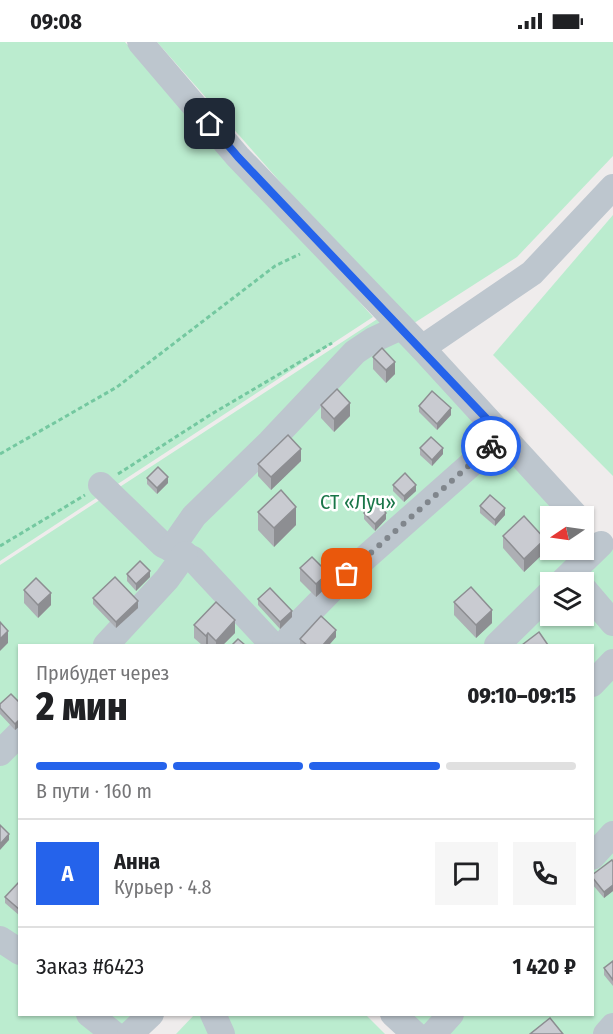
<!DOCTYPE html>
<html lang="ru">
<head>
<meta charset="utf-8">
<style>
  body { margin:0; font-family:"Fira Sans Condensed",sans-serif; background:#f6f6f6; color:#202124; height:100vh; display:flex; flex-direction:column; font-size:22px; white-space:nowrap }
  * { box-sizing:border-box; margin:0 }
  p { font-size:20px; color:#757577 }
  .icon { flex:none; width:33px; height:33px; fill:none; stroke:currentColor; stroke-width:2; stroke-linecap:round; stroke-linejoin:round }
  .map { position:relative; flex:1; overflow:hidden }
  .details { position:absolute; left:18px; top:602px; width:576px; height:372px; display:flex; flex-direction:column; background:#fff; border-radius:0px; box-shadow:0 2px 4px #0004 }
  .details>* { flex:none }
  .needle { width:39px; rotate:257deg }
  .controls { position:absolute; left:540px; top:464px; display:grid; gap:12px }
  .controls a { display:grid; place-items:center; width:54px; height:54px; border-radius:0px; background:#fff; box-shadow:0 2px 4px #0004; font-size:30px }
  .pin { position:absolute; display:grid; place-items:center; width:51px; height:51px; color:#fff; margin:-26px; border-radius:12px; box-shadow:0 3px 9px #0006 }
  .courier { position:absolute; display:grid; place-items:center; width:60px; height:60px; margin:-30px; border:4px solid #2563eb; border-radius:50%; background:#fff; color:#222; box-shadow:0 2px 8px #0007 }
  .overview em { font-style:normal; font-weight:800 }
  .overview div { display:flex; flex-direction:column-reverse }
  .overview { display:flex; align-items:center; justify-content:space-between; height:102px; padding:0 18px }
  h1 { font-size:39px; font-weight:800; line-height:45px }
  .bar { display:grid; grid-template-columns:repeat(4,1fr); gap:9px 6px; align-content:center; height:72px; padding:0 18px }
  .bar i { height:8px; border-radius:4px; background:#e0e0e0 }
  .bar .active { background:#2563eb }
  .bar p { grid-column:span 4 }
  .line { display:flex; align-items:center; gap:15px; padding:0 18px; border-top:2px solid #e0e0e0 }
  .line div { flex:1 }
  .round { display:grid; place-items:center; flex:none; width:63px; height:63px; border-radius:0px; background:#f6f6f6 }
  .status { display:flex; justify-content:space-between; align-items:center; height:42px; padding:0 30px; background:#fff; direction:ltr }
  .status svg { height:16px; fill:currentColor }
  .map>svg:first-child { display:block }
  .green { fill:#bbeccf }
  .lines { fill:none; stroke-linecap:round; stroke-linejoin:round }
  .path { stroke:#74c8a0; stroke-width:3; stroke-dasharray:4.5 3; stroke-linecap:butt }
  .minor { stroke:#bdc6ce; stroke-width:26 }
  .wall { fill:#adafb4 }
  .shaded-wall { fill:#8d8e92 }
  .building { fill:#c9cbd1; stroke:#8d8e92; stroke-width:1.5 }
  .done { stroke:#80868c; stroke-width:6; stroke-dasharray:0 10.8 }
  .route { stroke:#2563eb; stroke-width:8 }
  .labels { text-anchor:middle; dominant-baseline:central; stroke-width:5; stroke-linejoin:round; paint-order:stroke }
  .park-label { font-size:20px; fill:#1a7649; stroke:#fff }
</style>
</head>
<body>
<div class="status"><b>09:08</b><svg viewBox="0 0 49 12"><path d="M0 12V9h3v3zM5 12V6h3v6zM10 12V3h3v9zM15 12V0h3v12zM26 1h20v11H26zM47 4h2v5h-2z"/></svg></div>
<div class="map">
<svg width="613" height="992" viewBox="0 0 613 992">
  <rect width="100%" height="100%" fill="#efecec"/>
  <g class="green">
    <path d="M0,0H125L373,275L0,519Z"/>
    <path d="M157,0H613V114L517,215L408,285Z"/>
    <path d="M613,173V434L493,313Z"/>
    <path d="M382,274L563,474H550V507H584V496L590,503L493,603H20V972H154L137,992H0V523Z"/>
    <path d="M613,500V992H418L397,972H592V603H504L550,557V573H584V540H567Z"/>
    <path d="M195,972H365L385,992H176Z"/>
  </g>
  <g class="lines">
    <g class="path">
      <path d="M0,412L117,345L275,224L300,212"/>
      <path d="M118,432L210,373L332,301"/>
      <path d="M0,504L85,453"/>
    </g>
    <g class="minor">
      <path d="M140,0L238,115L422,306L576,474"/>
      <path d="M422,306L532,231L613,145"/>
      <path d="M101,443L163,503L193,517L273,603"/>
      <path d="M171,507L194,474L270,400L355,310L373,298L401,285"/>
      <path d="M562,540L601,502"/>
      <path d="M584,547L613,581"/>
      <path d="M106,603L167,537L185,512"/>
      <path d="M285,603L299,581L347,532L503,394"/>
      <path d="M497,603L550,551"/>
      <path d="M592,642L613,620"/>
      <path d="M0,711L20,691"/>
      <path d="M592,815L613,792"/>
      <path d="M0,897L20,910"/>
      <path d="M89,972L114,992"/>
      <path d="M213,972L222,992"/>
      <path d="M393,972L415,992"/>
      <path d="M130,992L151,972"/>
      <path d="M433,992L451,972"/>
      <path d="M606,992L613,984"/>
    </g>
  </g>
  <g class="wall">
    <path d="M373,315L395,332L386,341L373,327Z"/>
    <path d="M321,363L350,374L334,390L321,376Z"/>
    <path d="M419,364L451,373L437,388L419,370Z"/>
    <path d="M420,406L443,412L432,424L420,413Z"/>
    <path d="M301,419L271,448L258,434V422Z"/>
    <path d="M147,436L168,441L157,452L147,442Z"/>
    <path d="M393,443L416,449L404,460L393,449Z"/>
    <path d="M480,464L505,473L495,484L480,471Z"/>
    <path d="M258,470L296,483L274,505L258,488Z"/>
    <path d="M364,471L386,477L375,489L364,477Z"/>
    <path d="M503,494L545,510L524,530L503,506Z"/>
    <path d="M300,526L328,544L316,555L300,539Z"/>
    <path d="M127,532L150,535L136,549L127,539Z"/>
    <path d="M24,548L51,563L38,576L24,561Z"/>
    <path d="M93,556L138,566L116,586L93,562Z"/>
    <path d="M258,557L292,575L280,587L258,563Z"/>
    <path d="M454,560L492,581L476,596L454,573Z"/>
    <path d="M194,583L235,591L223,603H202L194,596Z"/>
    <path d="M336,595L329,603H300V597Z"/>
    <path d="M20,661V684L15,688L0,672V662Z"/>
    <path d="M613,820V849L604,856L592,842V833Z"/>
    <path d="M19,840L20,874L5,861V855Z"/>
    <path d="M613,919V944L604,933V926Z"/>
  </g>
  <g class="shaded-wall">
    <path d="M395,320V332L386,341V328Z"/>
    <path d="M350,361V374L334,390V377Z"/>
    <path d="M451,366V373L437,388V382Z"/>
    <path d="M443,406V412L432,424V418Z"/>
    <path d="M301,407V419L271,448V435Z"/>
    <path d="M168,435V441L157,452V446Z"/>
    <path d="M416,443V449L404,460V454Z"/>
    <path d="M296,465V483L274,505V486Z"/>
    <path d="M505,466V473L495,484V478Z"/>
    <path d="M386,471V477L375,489V482Z"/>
    <path d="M545,497V510L524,530V517Z"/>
    <path d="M150,529V535L136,549V542Z"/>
    <path d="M328,531V544L316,555V542Z"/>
    <path d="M51,551V563L38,576V563Z"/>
    <path d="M138,559V566L116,586V580Z"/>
    <path d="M492,568V581L476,596V583Z"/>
    <path d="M292,569V575L280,587V580Z"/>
    <path d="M235,578V591L223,603H216V599Z"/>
    <path d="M336,588V595L329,603H323Z"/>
    <path d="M8,589V601L0,609V597Z"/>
    <path d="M208,591V603H206V594Z"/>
    <path d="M20,677V684L15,688V682Z"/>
    <path d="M9,792V798L0,808V802Z"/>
    <path d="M613,843V849L604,856V850Z"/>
  </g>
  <g class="building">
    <path d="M382,306L395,320L386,328L373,315Z"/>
    <path d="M337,347L350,361L334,377L321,363Z"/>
    <path d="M432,349L451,366L437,382L419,364Z"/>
    <path d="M288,393L301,407L271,435L258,422Z"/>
    <path d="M431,395L443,406L432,418L420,406Z"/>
    <path d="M158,425L168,435L157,446L147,436Z"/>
    <path d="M405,431L416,443L404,454L393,443Z"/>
    <path d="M281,448L296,465L274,486L258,470Z"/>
    <path d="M490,453L505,466L495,478L480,464Z"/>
    <path d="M375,459L386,471L375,482L364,471Z"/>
    <path d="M524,474L545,497L524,517L503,494Z"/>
    <path d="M312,515L328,531L316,542L300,526Z"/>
    <path d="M140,519L150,529L136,542L127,532Z"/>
    <path d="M115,535L138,559L116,580L93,556Z"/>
    <path d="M36,536L51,551L38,563L24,548Z"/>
    <path d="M471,545L492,568L476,583L454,560Z"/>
    <path d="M270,546L292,569L280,580L258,557Z"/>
    <path d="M216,560L235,578L216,599L208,591L206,594L194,583Z"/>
    <path d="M321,574L336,588L323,603H307L300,597Z"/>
    <path d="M0,580L8,589L0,597Z"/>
    <path d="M539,590L548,603H522Z"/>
    <path d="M238,597L245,603H232Z"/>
    <path d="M11,652L20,661V677L15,682L0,666V662Z"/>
    <path d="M0,783L9,792L0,802Z"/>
    <path d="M612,818L613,820V843L604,850L592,835V833Z"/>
    <path d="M19,840H20V868L5,855Z"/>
    <path d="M613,919V938L604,926Z"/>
    <path d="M550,976L563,992H530Z"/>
  </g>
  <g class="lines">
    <path class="done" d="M347,532L491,404"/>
    <path class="route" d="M210,82L238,115L503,394L491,404"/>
  </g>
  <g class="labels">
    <g class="park-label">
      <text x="358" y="460">СТ «Луч»</text>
    </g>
  </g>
</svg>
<div class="controls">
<a><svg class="needle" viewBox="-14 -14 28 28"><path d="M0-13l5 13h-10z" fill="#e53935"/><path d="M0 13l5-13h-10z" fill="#757577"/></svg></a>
<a><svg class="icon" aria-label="layers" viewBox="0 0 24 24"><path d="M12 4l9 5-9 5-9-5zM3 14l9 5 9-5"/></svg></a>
</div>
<div class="pin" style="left:347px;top:532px;background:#ea580c"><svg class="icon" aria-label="bag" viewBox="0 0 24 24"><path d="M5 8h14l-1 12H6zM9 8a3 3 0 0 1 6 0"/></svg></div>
<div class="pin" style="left:210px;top:82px;background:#1f2937"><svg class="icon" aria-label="home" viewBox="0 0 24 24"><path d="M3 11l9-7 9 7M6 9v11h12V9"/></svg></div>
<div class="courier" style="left:491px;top:404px"><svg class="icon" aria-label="bike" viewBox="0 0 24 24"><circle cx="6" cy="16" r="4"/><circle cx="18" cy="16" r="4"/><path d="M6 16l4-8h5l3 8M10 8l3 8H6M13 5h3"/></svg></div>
<section class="details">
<div class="overview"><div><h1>2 мин</h1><p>Прибудет через</p></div><em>09:10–09:15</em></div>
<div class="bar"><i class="active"></i><i class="active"></i><i class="active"></i><i></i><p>В пути · 160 m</p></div>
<div class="line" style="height:108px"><b class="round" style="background:#2563eb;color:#fff">А</b><div><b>Анна</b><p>Курьер · 4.8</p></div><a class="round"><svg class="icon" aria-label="chat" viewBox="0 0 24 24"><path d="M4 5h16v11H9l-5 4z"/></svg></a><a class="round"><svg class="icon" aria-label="phone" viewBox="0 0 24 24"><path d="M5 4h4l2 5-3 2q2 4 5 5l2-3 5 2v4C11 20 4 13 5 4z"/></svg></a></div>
<div class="line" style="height:78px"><div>Заказ #6423</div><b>1 420 ₽</b></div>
</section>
</div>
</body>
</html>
